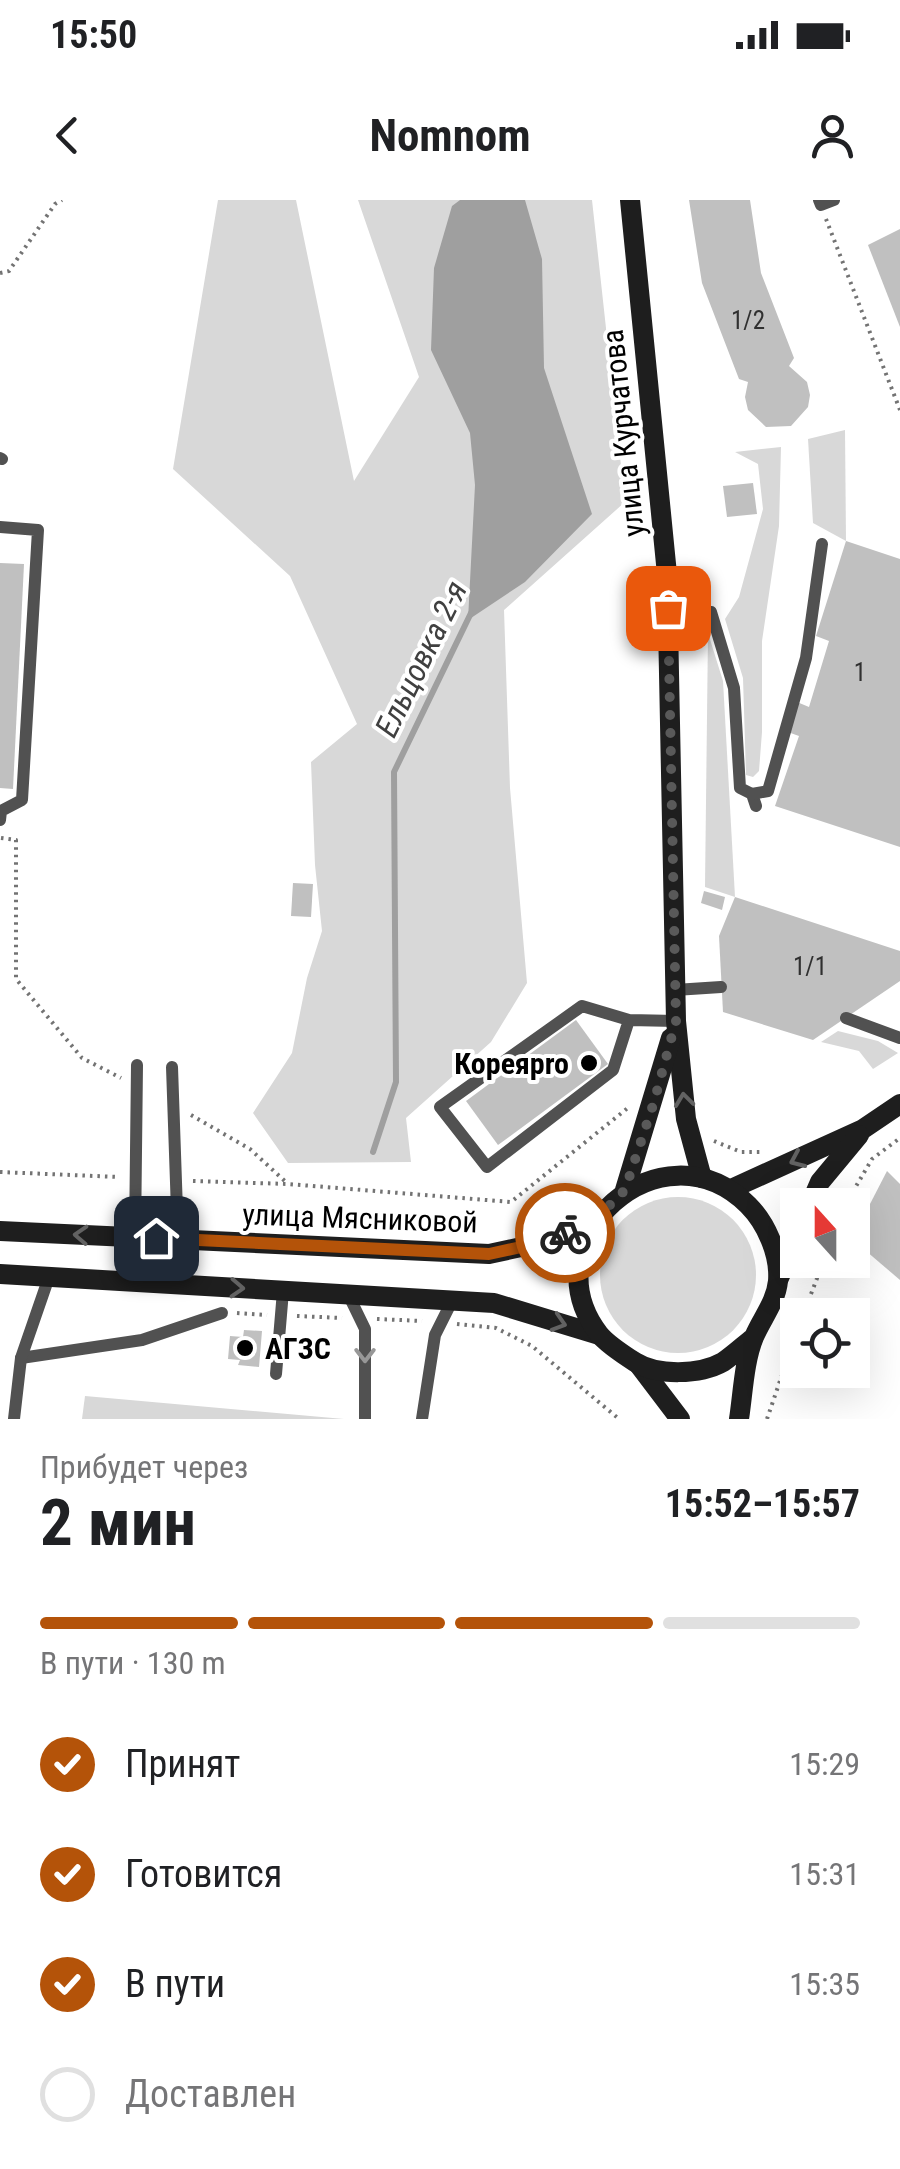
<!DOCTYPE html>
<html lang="ru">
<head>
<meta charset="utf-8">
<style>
  body { margin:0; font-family:"Roboto Condensed",sans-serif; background:#f2f2f2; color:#202124; height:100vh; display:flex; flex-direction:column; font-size:38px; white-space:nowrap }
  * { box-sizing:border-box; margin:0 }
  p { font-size:32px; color:#757577 }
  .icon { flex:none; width:55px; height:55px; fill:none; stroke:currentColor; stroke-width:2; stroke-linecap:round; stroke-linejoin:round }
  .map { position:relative; height:1219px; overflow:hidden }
  .panel { display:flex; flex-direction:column; background:#fff; flex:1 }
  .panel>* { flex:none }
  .needle { width:65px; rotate:339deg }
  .controls { position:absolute; left:780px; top:988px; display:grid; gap:20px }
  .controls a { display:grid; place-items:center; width:90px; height:90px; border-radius:0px; background:#fff; box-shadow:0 10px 40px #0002; font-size:50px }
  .pin { position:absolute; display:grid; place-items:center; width:85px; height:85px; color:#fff; margin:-42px; border-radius:20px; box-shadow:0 5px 15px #0006 }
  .courier { position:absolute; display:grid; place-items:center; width:100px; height:100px; margin:-50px; border:8px solid #b45309; border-radius:50%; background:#fff; color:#222; box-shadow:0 2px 12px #0007 }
  .overview em { font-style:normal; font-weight:700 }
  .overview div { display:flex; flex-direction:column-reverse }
  .overview { display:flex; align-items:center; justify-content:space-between; height:170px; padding:0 40px }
  h1 { font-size:65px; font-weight:700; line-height:75px }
  .bar { display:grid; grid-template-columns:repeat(4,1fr); gap:15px 10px; align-content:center; height:120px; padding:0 40px }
  .bar i { height:12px; border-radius:8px; background:#e0e0e0 }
  .bar .on { background:#b45309 }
  .bar p { grid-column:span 4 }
  ol { padding:0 40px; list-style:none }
  li { display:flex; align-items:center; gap:30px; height:110px }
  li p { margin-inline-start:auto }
  li .icon { padding:10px; border-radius:50%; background:#b45309; color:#fff; stroke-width:4 }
  li:last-child { color:#757577 }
  li i { width:55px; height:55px; border:5px solid #e0e0e0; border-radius:50% }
  .status { display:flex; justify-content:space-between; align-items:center; height:70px; padding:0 50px; background:#fff; direction:ltr }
  .status svg { height:28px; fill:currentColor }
  header { display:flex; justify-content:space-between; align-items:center; height:130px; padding:0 40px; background:#fff; font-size:45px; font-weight:700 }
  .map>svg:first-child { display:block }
  .green { fill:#d8d8d8 }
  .water { fill:#9f9f9f }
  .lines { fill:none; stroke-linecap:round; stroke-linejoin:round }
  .stream { stroke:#9f9f9f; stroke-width:6 }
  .building { fill:#c0c0c0 }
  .path { stroke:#737373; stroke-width:4; stroke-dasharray:2.5 5; stroke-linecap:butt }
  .lane { stroke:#515151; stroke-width:12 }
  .secondary { stroke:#1e1e1e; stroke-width:20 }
  .oneway { stroke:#626262 }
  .oneway2 { stroke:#979797 }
  .done { stroke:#595959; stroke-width:10; stroke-dasharray:0 18 }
  .route { stroke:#b45309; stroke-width:12 }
  .poi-dot { fill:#000; stroke:#fff; stroke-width:4 }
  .labels { text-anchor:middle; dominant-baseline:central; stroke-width:8; stroke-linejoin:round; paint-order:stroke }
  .number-label { font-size:25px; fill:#303030 }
  .street-label { font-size:30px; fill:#000; stroke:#fff }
  .poi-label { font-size:30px; font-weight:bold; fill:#000; stroke:#fff; text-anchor:end }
  .water-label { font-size:32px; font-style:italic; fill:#404040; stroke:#fff }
</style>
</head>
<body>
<div class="status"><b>15:50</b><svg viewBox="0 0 49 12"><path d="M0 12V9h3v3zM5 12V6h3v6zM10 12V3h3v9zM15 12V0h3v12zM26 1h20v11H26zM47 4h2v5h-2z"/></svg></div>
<header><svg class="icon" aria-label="back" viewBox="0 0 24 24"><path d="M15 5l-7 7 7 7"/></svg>Nomnom<svg class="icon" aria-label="person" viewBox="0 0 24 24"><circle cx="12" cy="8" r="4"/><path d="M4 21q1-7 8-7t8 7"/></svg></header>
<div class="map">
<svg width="900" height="1219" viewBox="0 0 900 1219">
  <rect width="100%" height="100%" fill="#fff"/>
  <g class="green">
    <path d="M218,0H296L354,281L419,177L358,0H592L625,302L504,410L510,588L527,783L491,842L406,918L411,962L288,963L253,913L292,853L307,778L322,731L315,665L311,562L357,524L290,376L173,269Z"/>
    <path d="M845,230L846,341L813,323L808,239Z"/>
    <path d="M781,247L779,326L762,441V532L759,571L753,577L746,575L743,478L725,419L739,397L763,309L758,264L735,252Z"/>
    <path d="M708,433L723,481L735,697L705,687Z"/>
    <path d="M838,831L878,841L898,853L873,869L859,851L821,842Z"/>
    <circle cx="678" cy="1075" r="78"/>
    <path d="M85,1196L344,1219H82Z"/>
  </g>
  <path class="water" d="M460,0H525L542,59L544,168L592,314L525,382L468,420L475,285L470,233L431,150L434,68L452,6Z"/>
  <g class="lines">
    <path class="stream" d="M373,952L396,882L394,572L471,413"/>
  </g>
  <g class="building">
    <path d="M689,0H750L761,73L794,158L789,166L807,182L810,195L808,207L791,226L766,227L748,210L745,197L748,182L739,179L702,83Z"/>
    <path d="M900,29V127L868,45Z"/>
    <path d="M753,283L757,314L727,317L723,286Z"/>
    <path d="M846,341L900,359V647L775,606L799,536L785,531L797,502L809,507L829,441L816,436Z"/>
    <path d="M0,363L24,364L13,589L0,588Z"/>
    <path d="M293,683L313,684L311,717L291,716Z"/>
    <path d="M704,691L725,697L722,710L701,703Z"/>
    <path d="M735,697L900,751V781L813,840L723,812L719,736Z"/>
    <path d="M576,820L608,864L498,945L466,901Z"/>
    <path d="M887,971L900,984V1080L852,1039Z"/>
    <path d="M244,1130L262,1131L259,1167L238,1165L240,1160L228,1159L230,1136L243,1137Z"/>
  </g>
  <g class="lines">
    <g class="path">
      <path d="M826,19L900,210"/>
      <path d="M0,73L9,71L55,4L62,0"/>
      <path d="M1,638L16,640V779L82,858L121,878"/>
      <path d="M191,915L250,949L288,984"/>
      <path d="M714,941L741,952H762"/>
      <path d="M0,972L119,977"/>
      <path d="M193,981L288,984L511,1002L629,907"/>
      <path d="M845,1005L872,959L900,938"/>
      <path d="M237,1113L267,1115"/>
      <path d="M803,1115L824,1060"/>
      <path d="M297,1116L342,1118"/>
      <path d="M377,1119L422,1121"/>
      <path d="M457,1124L496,1128L532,1146L619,1219"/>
      <path d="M767,1219L798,1128"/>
    </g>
    <g class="lane">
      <path d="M819,0L821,5L834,0"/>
      <path d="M0,258L2,259"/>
      <path d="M0,327L38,330L22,600L1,611L0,620"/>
      <path d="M668,409L711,412L734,488L740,588L752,594L756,606"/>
      <path d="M752,594L768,591L806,458L822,344"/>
      <path d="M675,790L721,787"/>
      <path d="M846,818L900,838"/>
      <path d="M629,820L582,806L440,907L487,967L613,870L629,820L676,821"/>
      <path d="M172,867L178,1040"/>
      <path d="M135,1037L137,865"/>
      <path d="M348,1094L365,1129V1219"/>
      <path d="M21,1158L142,1140L222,1113"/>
      <path d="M276,1174L283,1091"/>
      <path d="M14,1219L21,1158L49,1077"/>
      <path d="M422,1219L435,1135L452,1101"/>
    </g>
    <g class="secondary">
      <path d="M630,0L667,374L676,821L686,919L702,978"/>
      <path d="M731,989L863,929L900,904"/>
      <path d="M625,990L671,838"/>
      <path d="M810,1005L820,982L859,935"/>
      <path d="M0,1031L489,1054L535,1044L593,1022"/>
      <path d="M0,1074L494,1103L599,1135"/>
      <path d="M779,1078L798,1035"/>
      <path d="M639,1165L680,1219"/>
      <path d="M739,1219C743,1193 744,1161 754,1137C762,1118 776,1102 778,1081C780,1054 766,1023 748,1005C661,919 527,1040 599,1134C607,1144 624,1155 635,1162C657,1176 700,1175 723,1162C733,1155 743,1146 753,1138"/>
    </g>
  </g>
  <defs><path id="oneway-chevron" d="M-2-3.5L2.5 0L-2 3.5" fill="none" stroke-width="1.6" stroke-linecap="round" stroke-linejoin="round" transform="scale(2.5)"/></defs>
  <g class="oneway">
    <use href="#oneway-chevron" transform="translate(684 900) rotate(-97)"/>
    <use href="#oneway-chevron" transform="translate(797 960) rotate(156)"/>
    <use href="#oneway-chevron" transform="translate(81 1035) rotate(-177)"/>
    <use href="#oneway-chevron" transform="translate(237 1088) rotate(3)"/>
    <use href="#oneway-chevron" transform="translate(559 1123) rotate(17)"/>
  </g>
  <use class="oneway2" href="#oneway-chevron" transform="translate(365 1155) rotate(90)"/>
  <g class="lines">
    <path class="done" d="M565,1033L593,1022L625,990L654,902L676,821L668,408"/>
    <path class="route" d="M156,1038L489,1054L535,1044L565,1033"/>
  </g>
  <g class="poi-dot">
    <circle cx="589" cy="863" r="10"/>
    <circle cx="245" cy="1148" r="10"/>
  </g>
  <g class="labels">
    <g class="number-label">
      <text x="748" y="120">1/2</text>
      <text x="860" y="472">1</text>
      <text x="810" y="766">1/1</text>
    </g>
    <g class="street-label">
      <text transform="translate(623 233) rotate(-96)">улица Курчатова</text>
      <text transform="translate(360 1018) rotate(2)">улица Мясниковой</text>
    </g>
    <g class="poi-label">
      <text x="569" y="863">Кореяpro</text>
      <text x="265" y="1148" text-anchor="start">АГЗС</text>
    </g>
    <g class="water-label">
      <text transform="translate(421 459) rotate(-64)">Ельцовка 2-я</text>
    </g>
  </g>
</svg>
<div class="controls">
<a><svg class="needle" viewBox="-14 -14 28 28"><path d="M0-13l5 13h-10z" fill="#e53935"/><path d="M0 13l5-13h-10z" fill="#757577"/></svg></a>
<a><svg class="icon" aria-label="locate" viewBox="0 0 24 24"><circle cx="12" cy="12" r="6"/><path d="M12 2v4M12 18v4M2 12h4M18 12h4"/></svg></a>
</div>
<div class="pin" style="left:668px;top:408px;background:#ea580c"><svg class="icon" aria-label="bag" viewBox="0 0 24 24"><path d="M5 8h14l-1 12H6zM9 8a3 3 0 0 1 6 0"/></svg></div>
<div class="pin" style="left:156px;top:1038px;background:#1f2937"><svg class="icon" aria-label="home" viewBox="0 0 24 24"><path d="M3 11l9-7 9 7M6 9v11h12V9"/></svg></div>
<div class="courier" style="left:565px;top:1033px"><svg class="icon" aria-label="bike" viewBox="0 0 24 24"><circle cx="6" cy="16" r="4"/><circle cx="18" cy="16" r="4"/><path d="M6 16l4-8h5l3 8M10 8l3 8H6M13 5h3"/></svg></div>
</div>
<section class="panel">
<div class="overview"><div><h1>2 мин</h1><p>Прибудет через</p></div><em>15:52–15:57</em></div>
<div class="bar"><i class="on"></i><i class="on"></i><i class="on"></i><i></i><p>В пути · 130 m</p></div>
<ol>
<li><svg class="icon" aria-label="check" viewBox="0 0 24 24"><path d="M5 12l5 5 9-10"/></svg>Принят<p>15:29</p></li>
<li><svg class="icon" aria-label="check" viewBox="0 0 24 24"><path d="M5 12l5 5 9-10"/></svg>Готовится<p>15:31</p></li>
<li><svg class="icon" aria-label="check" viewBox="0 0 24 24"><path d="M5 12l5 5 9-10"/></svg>В пути<p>15:35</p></li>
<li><i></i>Доставлен</li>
</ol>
</section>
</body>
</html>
